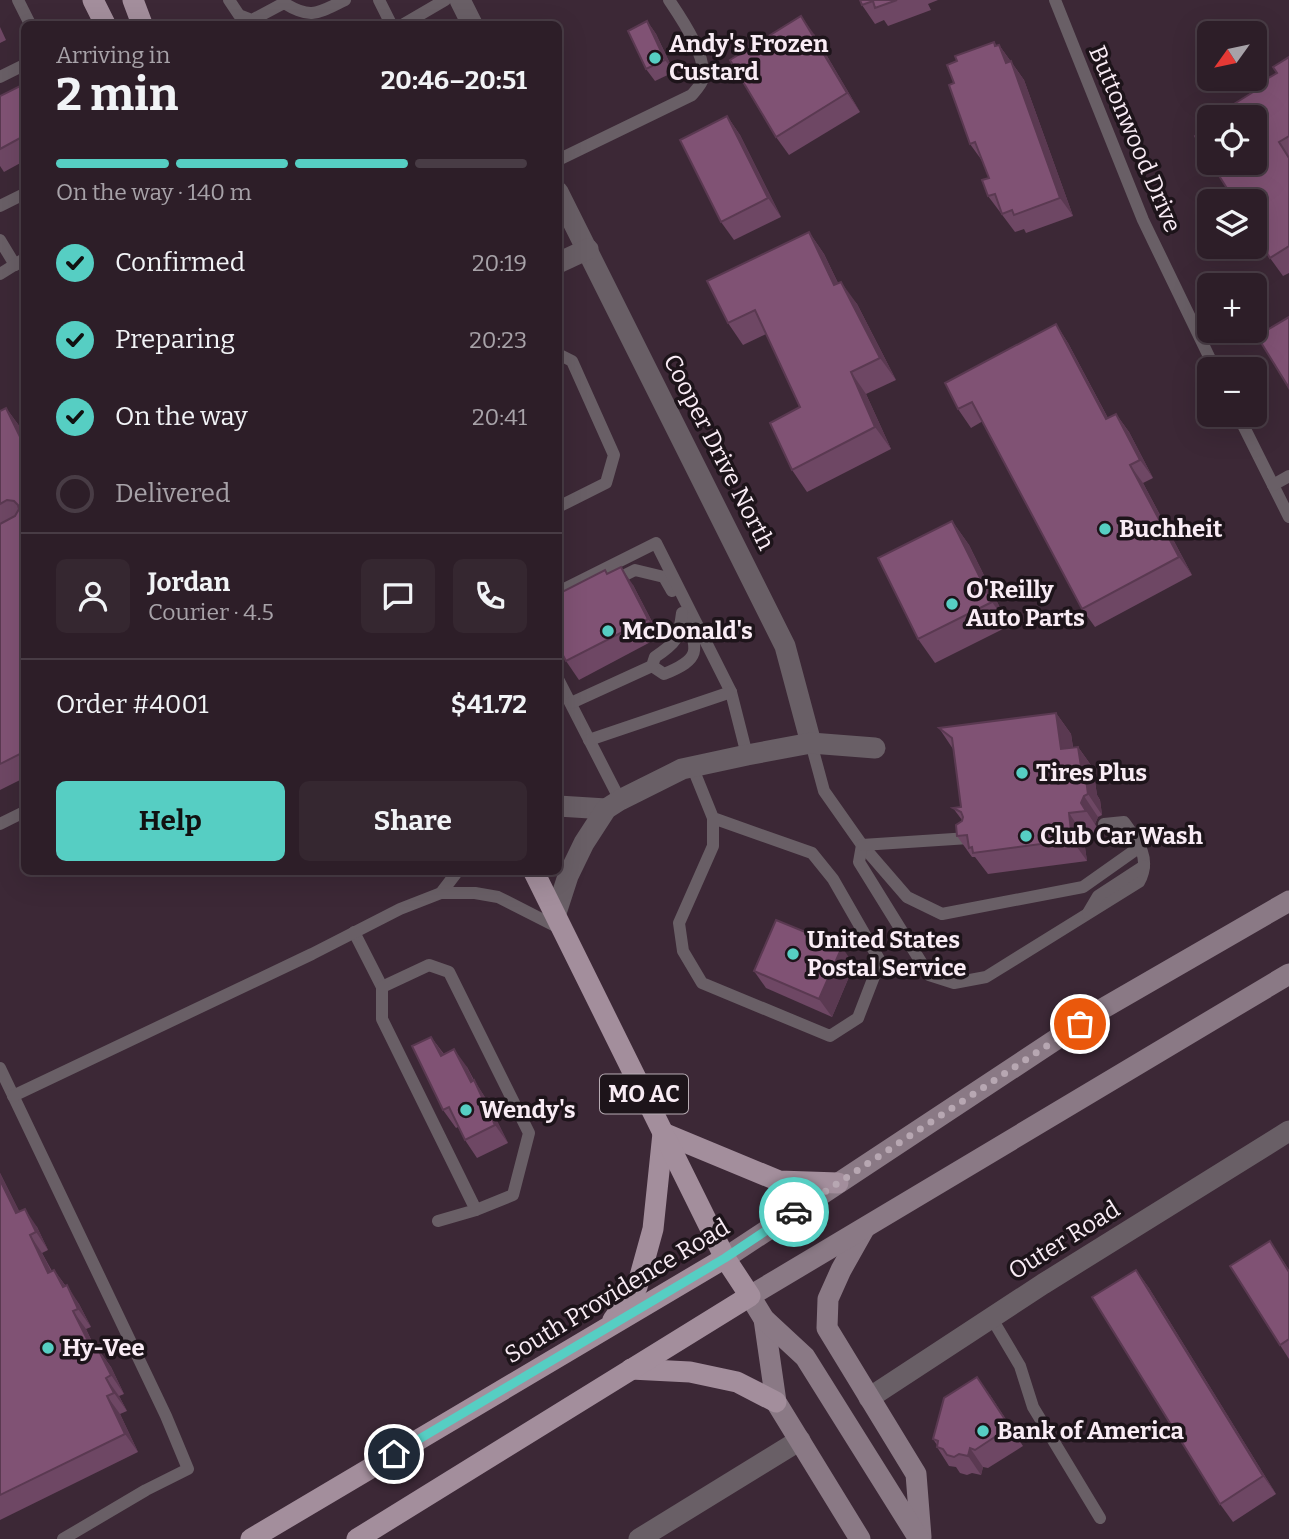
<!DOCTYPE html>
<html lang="en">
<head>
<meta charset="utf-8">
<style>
  body { margin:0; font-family:Bitter,serif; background:#352730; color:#f1f3f6; height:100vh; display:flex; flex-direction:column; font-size:26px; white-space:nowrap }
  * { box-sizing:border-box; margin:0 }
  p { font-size:23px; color:#a7a2a8 }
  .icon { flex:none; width:38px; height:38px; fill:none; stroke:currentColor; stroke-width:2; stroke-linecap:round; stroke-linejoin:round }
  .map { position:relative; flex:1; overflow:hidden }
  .side { position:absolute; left:21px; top:21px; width:541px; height:854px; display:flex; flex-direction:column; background:#2d1e28; border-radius:10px; box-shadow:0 7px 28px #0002,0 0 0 2px #483c45 }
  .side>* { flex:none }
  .needle { width:46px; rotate:237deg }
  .buttons { position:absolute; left:1197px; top:21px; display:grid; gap:14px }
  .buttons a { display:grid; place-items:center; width:70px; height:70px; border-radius:10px; background:#2d1e28; box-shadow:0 7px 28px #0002,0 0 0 2px #483c45; font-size:35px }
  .pin { position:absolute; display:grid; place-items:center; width:60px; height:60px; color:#fff; margin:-30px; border:4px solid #fff; border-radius:50%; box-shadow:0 2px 7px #0007 }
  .courier { position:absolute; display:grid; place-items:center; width:70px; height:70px; margin:-35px; border:5px solid #56cec3; border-radius:50%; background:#fff; color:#222; box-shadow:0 2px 9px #0007 }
  .headline em { font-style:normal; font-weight:700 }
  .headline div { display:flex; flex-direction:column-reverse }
  .headline { display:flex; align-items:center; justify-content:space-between; height:119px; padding:0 35px }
  h1 { font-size:46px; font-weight:700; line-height:52px }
  .bar { display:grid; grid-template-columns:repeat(4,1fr); gap:10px 7px; align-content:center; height:84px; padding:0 35px }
  .bar i { height:9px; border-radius:5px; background:#483c45 }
  .bar .active { background:#56cec3 }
  .bar p { grid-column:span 4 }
  .line { display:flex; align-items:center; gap:18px; padding:0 35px; border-top:2px solid #483c45 }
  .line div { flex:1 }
  .round { display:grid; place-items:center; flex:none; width:74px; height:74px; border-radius:10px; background:#352730 }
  ol { padding:0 35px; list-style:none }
  li { display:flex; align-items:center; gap:21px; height:77px }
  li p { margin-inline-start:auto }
  li .icon { padding:7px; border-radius:50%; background:#56cec3; color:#111; stroke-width:4 }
  li:last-child { color:#a7a2a8 }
  li i { width:38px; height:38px; border:4px solid #483c45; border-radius:50% }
  .action { display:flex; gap:14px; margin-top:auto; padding:14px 35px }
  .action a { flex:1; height:80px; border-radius:10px; background:#56cec3; color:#111; font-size:28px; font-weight:700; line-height:80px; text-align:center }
  .action a+a { background:#352730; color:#f1f3f6 }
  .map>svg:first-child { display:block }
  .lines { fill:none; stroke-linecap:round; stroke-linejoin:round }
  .lane { stroke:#695f66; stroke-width:12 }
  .street { stroke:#695f66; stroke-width:21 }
  .secondary { stroke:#8a7985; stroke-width:21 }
  .primary { stroke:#a38e9c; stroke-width:21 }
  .wall { fill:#6e4764 }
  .shaded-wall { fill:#5a3951 }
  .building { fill:#805274; stroke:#5a3951; stroke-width:2 }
  .done { stroke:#b7a7b2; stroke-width:7; stroke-dasharray:0 12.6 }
  .route { stroke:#56cec3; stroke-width:9 }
  .poi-dot { fill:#56cec3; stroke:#1d141a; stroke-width:2.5 }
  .labels { text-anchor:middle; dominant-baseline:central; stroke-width:7; stroke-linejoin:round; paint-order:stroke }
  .shield { fill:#1d141a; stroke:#b7abb3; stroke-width:2 }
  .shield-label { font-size:23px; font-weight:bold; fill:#f9ecf5 }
  .poi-label { font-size:24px; font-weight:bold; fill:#f9ecf5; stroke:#1d141a; text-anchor:start }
  .street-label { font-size:24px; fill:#f9ecf5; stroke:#1d141a }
</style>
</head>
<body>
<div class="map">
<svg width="1289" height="1539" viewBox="0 0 1289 1539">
  <rect width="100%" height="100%" fill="#3c2836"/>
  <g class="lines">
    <g class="lane">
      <path d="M18,0L30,24"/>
      <path d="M229,0L239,15L252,20L284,3C311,20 318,13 345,0"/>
      <path d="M379,0L391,24"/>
      <path d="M1055,0L1143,220L1215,369"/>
      <path d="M404,24L445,0"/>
      <path d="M0,77L24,65"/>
      <path d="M558,160L692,95C695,91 700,86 702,81C709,58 681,18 669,0"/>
      <path d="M0,206L24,194"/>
      <path d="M0,240L15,265"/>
      <path d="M0,274L24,259"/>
      <path d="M558,354L572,361L614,455L606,483L558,507"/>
      <path d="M1238,415L1289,517"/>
      <path d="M1273,485L1289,476"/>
      <path d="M611,582L635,570L664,577L672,591"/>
      <path d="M558,592L656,543L731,692L747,755"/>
      <path d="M652,666L664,674C701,659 699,651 685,617"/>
      <path d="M558,679L620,800"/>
      <path d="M571,703L652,666L655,657C676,643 679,639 682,613"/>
      <path d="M589,740L731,692"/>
      <path d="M811,743L824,791L862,845L907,897L942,914L1083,887L1141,846"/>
      <path d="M692,766L713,818V846L679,923L683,951L702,983L830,1036L858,1018L880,961L833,879L812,853L713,818"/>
      <path d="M0,824L24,812"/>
      <path d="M862,845L859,862L929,975L954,983L986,977L1139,882C1152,859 1138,841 1124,822L1104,824"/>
      <path d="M862,845L969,838"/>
      <path d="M441,893L457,872"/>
      <path d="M1088,913L1098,896L1144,866"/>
      <path d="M354,932L382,987"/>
      <path d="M0,1068L166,1416L188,1469L146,1490L63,1539"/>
      <path d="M13,1096L312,954L400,909L441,893H475L498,897L561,929"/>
      <path d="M438,1221L476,1210L513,1195L529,1133L449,972L429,965L382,987V1019L476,1210"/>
      <path d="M991,1317L1020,1366L1033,1407L1100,1518"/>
    </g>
    <g class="street">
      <path d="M460,0L472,24"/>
      <path d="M558,192L785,646L811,743"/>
      <path d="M558,263L588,249"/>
      <path d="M558,806L606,809"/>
      <path d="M555,916L568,876L584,843L606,809L620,800L682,769L747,755L811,743L875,748"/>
      <path d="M869,1398L1043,1284L1289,1131"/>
      <path d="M639,1539L800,1440"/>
    </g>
    <g class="secondary">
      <path d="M864,1229L841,1270L828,1299L827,1328L916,1474L921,1537"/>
      <path d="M725,1258L1102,1009L1289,901"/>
      <path d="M764,1319L776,1402L860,1539"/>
      <path d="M919,1539L805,1357L764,1319L750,1296L1289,974"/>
    </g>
    <g class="primary">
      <path d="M93,0L105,24"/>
      <path d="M133,0L142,24"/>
      <path d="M613,1320L637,1287L653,1229L663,1133L779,1181L838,1183"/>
      <path d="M631,1369L690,1372L737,1382L776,1402"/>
      <path d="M251,1539L725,1258"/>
      <path d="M357,1539L750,1296L725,1258L534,872"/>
    </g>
  </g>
  <g class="wall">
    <path d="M860,0H938L928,4L931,10L888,26L884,20L875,24L862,5Z"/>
    <path d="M647,21L656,34L674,72L655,81L646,69Z"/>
    <path d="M0,27L6,40L0,43Z"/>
    <path d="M814,34L860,112L789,155L776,137Z"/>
    <path d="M994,42L997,46L999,45L1024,80L1073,216L1026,233L1024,229L1015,232L988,196L989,178L983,162L970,144L954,83L957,61Z"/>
    <path d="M1289,57V273L1283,276L1270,258L1258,89L1277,73Z"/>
    <path d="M24,84V161L4,172L0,166V96Z"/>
    <path d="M727,116L740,135L781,217L734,240L721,222Z"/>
    <path d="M809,232L824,254L838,283L857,304L896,380L866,394L891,449L807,492L792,470L800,407L766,334L743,345L728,323Z"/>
    <path d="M1056,324L1068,343L1108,418L1116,414L1129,432L1153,478L1143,483L1192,575L1095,627L1082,609L983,421L971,428L958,409Z"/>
    <path d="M6,408L20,427L24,436V778L0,790V411Z"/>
    <path d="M952,521L969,545L1009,626L935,663L918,639Z"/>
    <path d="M608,574L633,585L660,637L579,680L566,661Z"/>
    <path d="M1056,713L1071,734L1073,747H1078L1093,768L1097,795L1100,800L1102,815L1098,817L1095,824L1100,832L1083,834L1087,861L988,874L975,857H972L957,836L962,820L953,808L961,807L953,749L939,728Z"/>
    <path d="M854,965L832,1017L766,988L754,971Z"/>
    <path d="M431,1037L444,1054L467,1067L474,1080L486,1099L508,1143L477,1158L465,1140L458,1127L456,1128L443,1110Z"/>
    <path d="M0,1173L19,1211L37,1227L48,1250L42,1253L52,1271L54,1270L79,1304L91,1327L86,1329L96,1350L98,1349L111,1367L124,1394L119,1396L127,1411L120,1414L138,1452L0,1520Z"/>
    <path d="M1270,1241L1289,1270V1359L1280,1345Z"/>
    <path d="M1136,1270L1149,1288L1276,1494L1233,1522L1220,1504Z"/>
    <path d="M990,1395L1023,1446L988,1468L983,1467L981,1475L972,1473L967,1475L960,1473L956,1467L949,1466L937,1447V1445L933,1439Z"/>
  </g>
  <g class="shaded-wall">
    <path d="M801,16L814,34L860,112L847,93Z"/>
    <path d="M647,21L656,34L674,72L665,60Z"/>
    <path d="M994,42L1003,55L999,45L1024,80L1073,216L1060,198Z"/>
    <path d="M727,116L740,135L781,217L768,198Z"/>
    <path d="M809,232L824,254L850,308L834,285Z"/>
    <path d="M841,282L857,304L896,380L880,358Z"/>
    <path d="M1056,324L1068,343L1118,437L1106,419Z"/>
    <path d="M851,372L866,394L891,449L875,427Z"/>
    <path d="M6,408L20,427L24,436V445Z"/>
    <path d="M1116,414L1129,432L1153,478L1140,460Z"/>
    <path d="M1130,465L1143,483L1192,575L1179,557Z"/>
    <path d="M952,521L969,545L1009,626L992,602Z"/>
    <path d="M621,567L633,585L660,637L648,619Z"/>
    <path d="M1056,713L1071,734L1076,770L1061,749Z"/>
    <path d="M1078,747L1093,768L1097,795L1100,800L1102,815L1088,794L1083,779Z"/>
    <path d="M1084,796L1098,817L1095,824L1100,832L1081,803Z"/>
    <path d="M1069,813L1083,834L1087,861L1072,840Z"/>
    <path d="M842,947L854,965L832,1017L819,999Z"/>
    <path d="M431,1037L444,1055L441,1056Z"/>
    <path d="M454,1049L467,1067L476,1086L474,1080L486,1099L508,1143L495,1125L471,1082Z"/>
    <path d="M0,1173L29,1231L16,1213L0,1180Z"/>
    <path d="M25,1209L37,1227L48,1250L36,1232Z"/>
    <path d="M30,1235L42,1253L61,1291L48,1273Z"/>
    <path d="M54,1270L67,1288L63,1287Z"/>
    <path d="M1136,1270L1149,1288L1276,1494L1263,1476Z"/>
    <path d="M67,1285L79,1304L91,1327L78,1309Z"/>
    <path d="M73,1311L86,1329L105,1370L93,1351Z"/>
    <path d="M98,1349L111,1367L124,1394L111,1375Z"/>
    <path d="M977,1377L990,1395L1023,1446L1010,1427Z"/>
    <path d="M106,1378L119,1396L127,1411L114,1393Z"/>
    <path d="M107,1396L120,1414L138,1452L125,1434Z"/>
    <path d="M970,1448L983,1467L981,1475L968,1456Z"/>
  </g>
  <g class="building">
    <path d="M860,0H897L875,8L873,1L862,5Z"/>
    <path d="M801,16L847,93L776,137L730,60Z"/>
    <path d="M647,21L665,60L646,69L628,31Z"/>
    <path d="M994,42L995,46L999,45L1006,63L1011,61L1060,198L1014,215L1012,210L1002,214L995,194L988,196L982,180L989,178L975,142L970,144L949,85L954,83L947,65L957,61L955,56Z"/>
    <path d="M1289,57V136L1279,142L1289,158V246L1270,258L1255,233V201H1235L1211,163H1255V117H1213L1258,89L1262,86L1260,83L1277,73L1273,67Z"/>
    <path d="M24,84V127L23,128L24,132V136L0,149V96Z"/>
    <path d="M727,116L768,198L721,222L680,140Z"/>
    <path d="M1209,119V160L1195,136L1205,130L1202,124Z"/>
    <path d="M809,232L834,285L841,282L880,358L851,372L875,427L792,470L770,423L800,407L755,310L728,323L707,281Z"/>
    <path d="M1289,317V388L1257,336Z"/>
    <path d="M1056,324L1106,419L1116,414L1140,460L1130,465L1179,557L1082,609L972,402L958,409L945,383Z"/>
    <path d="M6,408L24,445V752L0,764V524L15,516L19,509L18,505L14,501L7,500L0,504V411Z"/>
    <path d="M952,521L992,602L918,639L878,558Z"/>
    <path d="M621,567L648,619L566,661L558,646V594L605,570L607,574Z"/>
    <path d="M1056,713L1061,749L1078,747L1083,779H1086L1088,794L1084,796L1081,803L1086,811L1069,813L1072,840L973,853L972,847L969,848L967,835L957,836L956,825L962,821L963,817L961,812L953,808L961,807L952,738L939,728Z"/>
    <path d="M776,920L842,947L819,999L754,971Z"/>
    <path d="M431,1037L441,1056L454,1049L471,1082L474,1080L495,1125L465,1140L449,1107L443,1110L412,1046Z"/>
    <path d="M0,1180L16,1213L25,1209L36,1232L30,1235L48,1273L54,1270L63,1287L67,1285L78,1309L73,1311L93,1351L98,1349L111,1375L106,1378L114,1393L107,1396L125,1434L0,1495Z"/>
    <path d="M1270,1241L1289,1272V1339L1280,1345L1230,1266Z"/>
    <path d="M1136,1270L1263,1476L1220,1504L1092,1297Z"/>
    <path d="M977,1377L1010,1427L975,1450L970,1448L968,1456L959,1454L954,1457L947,1455L943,1449L937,1447L938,1441L933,1439L944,1398Z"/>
  </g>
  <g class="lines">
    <path class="done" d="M794,1212L1080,1024"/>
    <path class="route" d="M394,1454L725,1258L794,1212"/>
  </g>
  <g class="poi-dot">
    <circle cx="655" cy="58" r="7"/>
    <circle cx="1105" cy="529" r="7"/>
    <circle cx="952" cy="604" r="7"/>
    <circle cx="608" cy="631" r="7"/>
    <circle cx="1022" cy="773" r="7"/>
    <circle cx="1026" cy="836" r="7"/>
    <circle cx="793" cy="954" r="7"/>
    <circle cx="466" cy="1110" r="7"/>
    <circle cx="48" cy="1348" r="7"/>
    <circle cx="983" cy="1431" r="7"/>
  </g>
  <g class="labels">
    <rect class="shield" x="600" y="1074.5" width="88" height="39" rx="5"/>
    <g class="shield-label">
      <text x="644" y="1094">MO AC</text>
    </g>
    <g class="poi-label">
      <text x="669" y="44">Andy's Frozen<tspan x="669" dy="28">Custard</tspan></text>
      <text x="1119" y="529">Buchheit</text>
      <text x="966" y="590">O'Reilly<tspan x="966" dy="28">Auto Parts</tspan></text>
      <text x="622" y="631">McDonald's</text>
      <text x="1036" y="773">Tires Plus</text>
      <text x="1040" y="836">Club Car Wash</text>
      <text x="807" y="940">United States<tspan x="807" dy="28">Postal Service</tspan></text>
      <text x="480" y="1110">Wendy's</text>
      <text x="62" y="1348">Hy-Vee</text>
      <text x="997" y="1431">Bank of America</text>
    </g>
    <g class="street-label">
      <text transform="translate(1135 139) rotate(67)">Buttonwood Drive</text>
      <text transform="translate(719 452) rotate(63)">Cooper Drive North</text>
      <text transform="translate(1064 1240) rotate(-32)">Outer Road</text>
      <text transform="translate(617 1291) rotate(-31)">South Providence Road</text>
    </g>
  </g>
</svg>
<div class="buttons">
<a><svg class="needle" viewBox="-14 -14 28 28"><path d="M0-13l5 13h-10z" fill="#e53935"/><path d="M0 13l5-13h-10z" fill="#a7a2a8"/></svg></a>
<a><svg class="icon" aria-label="locate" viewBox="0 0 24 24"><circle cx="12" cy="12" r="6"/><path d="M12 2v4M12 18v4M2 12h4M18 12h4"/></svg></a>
<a><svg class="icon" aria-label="layers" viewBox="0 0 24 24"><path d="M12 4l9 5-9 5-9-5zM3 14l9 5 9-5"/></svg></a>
<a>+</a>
<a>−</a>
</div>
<div class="pin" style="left:1080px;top:1024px;background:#ea580c"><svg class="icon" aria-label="bag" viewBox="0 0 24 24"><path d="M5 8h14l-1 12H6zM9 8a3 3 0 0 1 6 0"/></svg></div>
<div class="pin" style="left:394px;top:1454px;background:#1f2937"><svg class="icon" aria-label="home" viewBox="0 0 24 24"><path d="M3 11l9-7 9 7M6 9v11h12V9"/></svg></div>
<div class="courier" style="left:794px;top:1212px"><svg class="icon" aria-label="car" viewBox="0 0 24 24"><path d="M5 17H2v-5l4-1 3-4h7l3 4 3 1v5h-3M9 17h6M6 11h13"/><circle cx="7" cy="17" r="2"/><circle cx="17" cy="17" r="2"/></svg></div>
<section class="side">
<div class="headline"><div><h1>2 min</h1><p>Arriving in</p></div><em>20:46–20:51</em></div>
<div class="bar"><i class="active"></i><i class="active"></i><i class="active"></i><i></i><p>On the way · 140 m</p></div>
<ol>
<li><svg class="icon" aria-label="check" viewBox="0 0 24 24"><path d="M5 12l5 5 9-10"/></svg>Confirmed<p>20:19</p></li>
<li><svg class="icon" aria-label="check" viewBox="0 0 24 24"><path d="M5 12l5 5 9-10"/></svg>Preparing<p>20:23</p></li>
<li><svg class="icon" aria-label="check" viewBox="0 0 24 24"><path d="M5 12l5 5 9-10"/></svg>On the way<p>20:41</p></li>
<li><i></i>Delivered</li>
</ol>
<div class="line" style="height:126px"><a class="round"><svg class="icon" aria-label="person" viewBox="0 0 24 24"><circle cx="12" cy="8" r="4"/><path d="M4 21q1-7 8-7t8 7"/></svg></a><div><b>Jordan</b><p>Courier · 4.5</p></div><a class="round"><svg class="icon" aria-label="chat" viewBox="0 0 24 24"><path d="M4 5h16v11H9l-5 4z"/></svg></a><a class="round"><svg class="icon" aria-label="phone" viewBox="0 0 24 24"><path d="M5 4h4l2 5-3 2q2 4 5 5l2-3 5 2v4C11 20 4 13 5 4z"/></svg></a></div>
<div class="line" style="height:91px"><div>Order #4001</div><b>$41.72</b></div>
<div class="action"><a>Help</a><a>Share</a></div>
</section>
</div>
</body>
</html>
